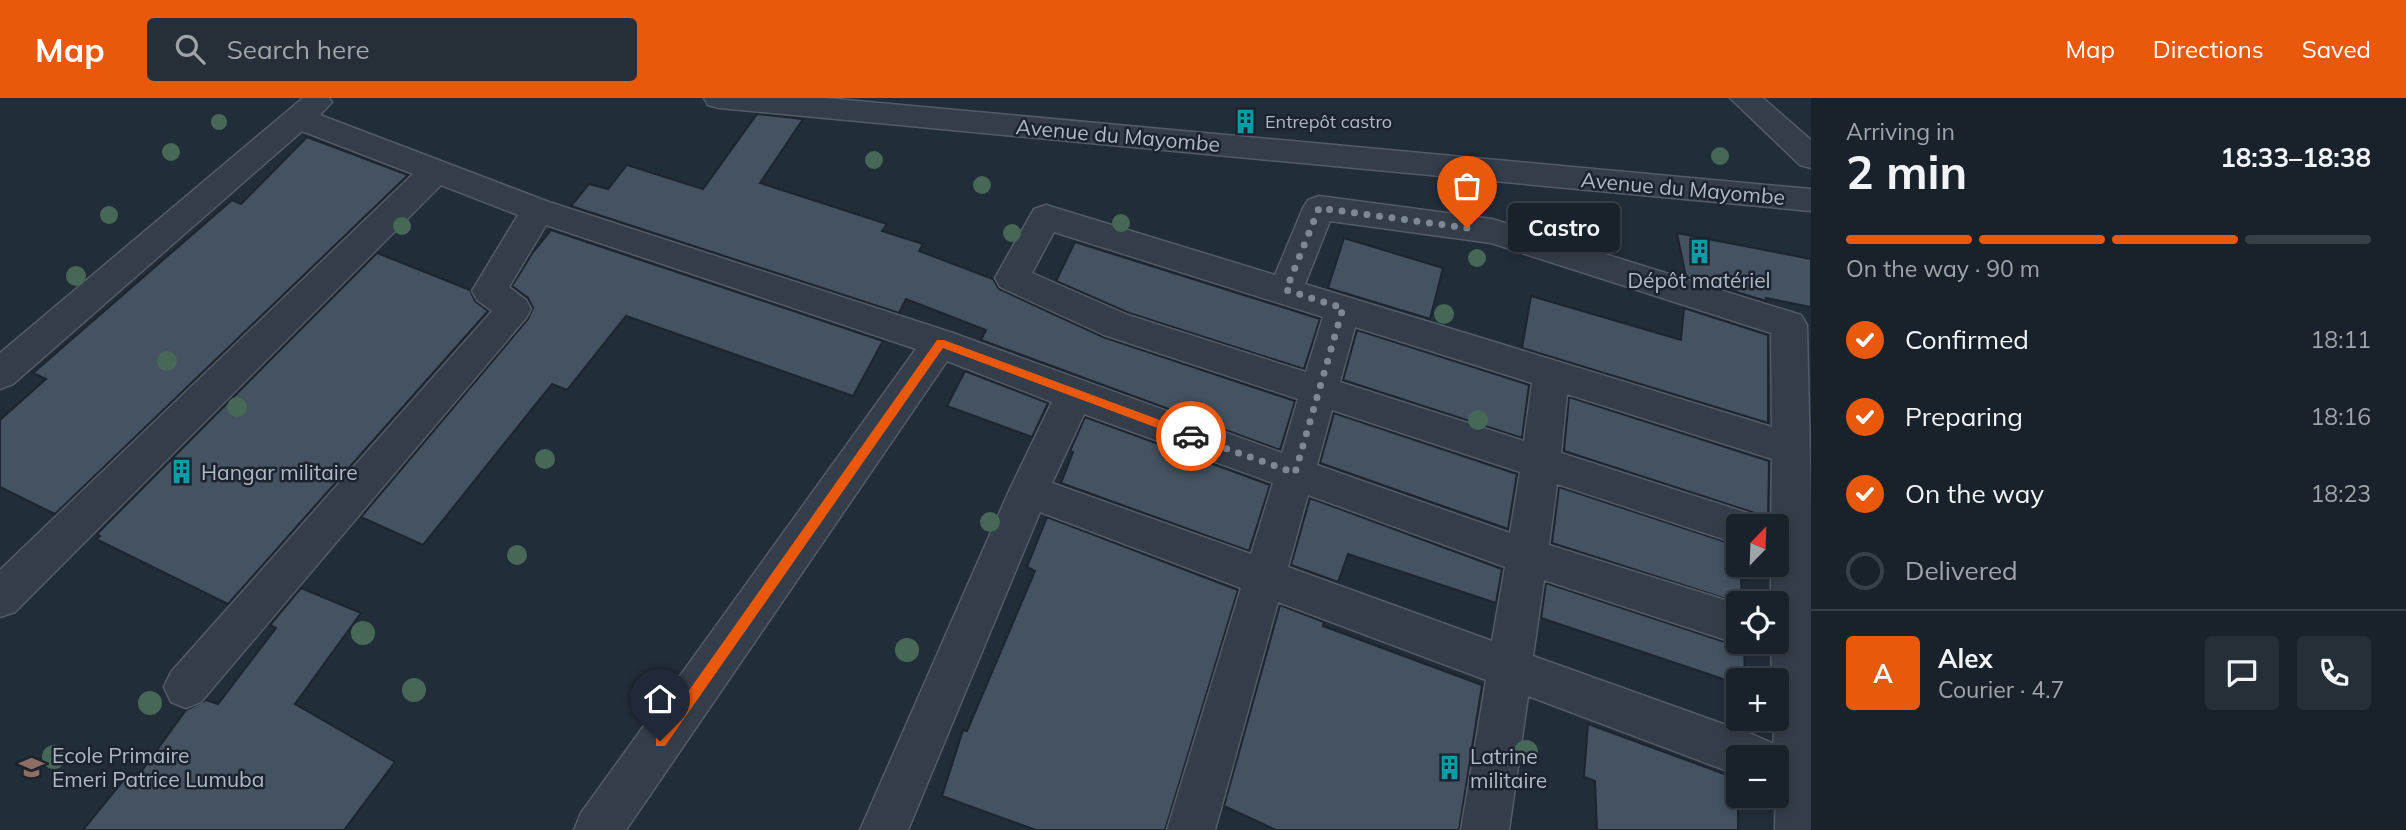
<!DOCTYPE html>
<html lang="en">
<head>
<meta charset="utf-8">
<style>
  body { margin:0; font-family:Mulish,sans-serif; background:#262f37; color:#f1f3f6; height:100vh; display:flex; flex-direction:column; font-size:26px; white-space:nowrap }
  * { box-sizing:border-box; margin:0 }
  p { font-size:23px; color:#9fa4a9 }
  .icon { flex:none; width:38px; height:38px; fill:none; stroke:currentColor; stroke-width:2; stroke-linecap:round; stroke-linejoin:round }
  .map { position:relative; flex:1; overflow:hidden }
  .sheet { display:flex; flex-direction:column; background:#19222b; width:595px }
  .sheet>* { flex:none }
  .needle { width:46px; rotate:23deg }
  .tools { position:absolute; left:1726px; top:416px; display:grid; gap:14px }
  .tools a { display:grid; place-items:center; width:63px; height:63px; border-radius:7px; background:#19222b; box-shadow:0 4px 10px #0003,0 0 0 2px #373f47; font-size:35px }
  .pin { position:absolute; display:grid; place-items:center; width:60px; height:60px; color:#fff; margin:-72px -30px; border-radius:50% 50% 50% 0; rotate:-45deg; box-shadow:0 0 7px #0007 }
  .pin .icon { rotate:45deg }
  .courier { position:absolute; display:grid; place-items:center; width:70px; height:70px; margin:-35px; border:5px solid #ea580c; border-radius:50%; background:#fff; color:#222; box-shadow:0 2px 9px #0007 }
  .bubble { position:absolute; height:49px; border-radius:7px; background:#19222b; box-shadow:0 4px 10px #0003,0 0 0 2px #373f47; font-size:23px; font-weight:700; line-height:49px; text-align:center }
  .overview em { font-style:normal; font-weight:700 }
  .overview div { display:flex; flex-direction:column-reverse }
  .overview { display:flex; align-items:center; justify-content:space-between; height:119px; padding:0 35px }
  h1 { font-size:46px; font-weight:700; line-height:52px }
  .bar { display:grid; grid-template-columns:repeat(4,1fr); gap:10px 7px; align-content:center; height:84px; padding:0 35px }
  .bar i { height:9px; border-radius:5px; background:#373f47 }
  .bar .selected { background:#ea580c }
  .bar p { grid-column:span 4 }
  .line { display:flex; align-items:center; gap:18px; padding:0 35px; border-top:2px solid #373f47 }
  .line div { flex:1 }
  .round { display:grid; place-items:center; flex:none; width:74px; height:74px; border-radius:7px; background:#262f37 }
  ol { padding:0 35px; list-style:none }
  li { display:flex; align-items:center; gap:21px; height:77px }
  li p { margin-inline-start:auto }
  li .icon { padding:7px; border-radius:50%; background:#ea580c; color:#fff; stroke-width:4 }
  li:last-child { color:#9fa4a9 }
  li i { width:38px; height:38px; border:4px solid #373f47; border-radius:50% }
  header { display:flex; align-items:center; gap:42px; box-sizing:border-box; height:98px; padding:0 35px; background:#ea580c; color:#fff }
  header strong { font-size:33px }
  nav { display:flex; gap:38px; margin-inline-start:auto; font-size:24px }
  .search { width:490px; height:63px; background:#262f37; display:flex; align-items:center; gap:18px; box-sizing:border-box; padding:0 24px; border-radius:7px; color:#9fa4a9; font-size:26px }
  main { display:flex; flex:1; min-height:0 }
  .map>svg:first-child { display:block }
  .building { fill:#445261; stroke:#1c2530; stroke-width:2 }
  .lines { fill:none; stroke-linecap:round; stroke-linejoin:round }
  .minor-casing { stroke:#525c67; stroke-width:3 }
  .minor { fill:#343e4a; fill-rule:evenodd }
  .tree { fill:#476757 }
  .route { fill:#ea580c }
  .done { stroke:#7d8895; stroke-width:7; stroke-dasharray:0 12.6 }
  .labels { text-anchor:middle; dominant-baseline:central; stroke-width:5; stroke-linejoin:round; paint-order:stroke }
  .far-poi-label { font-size:18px; fill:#afb9c6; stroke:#1a232e; text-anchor:start }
  .street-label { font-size:21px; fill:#afb9c6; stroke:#1a232e }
  .poi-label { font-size:21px; fill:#afb9c6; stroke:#1a232e; text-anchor:start }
</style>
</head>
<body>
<header>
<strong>Map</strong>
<div class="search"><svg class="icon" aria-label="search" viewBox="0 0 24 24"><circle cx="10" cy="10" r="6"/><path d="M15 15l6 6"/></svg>Search here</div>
<nav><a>Map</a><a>Directions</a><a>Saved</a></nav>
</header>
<main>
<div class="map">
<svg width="1811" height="732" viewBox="0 0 1811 732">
  <rect width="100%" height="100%" fill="#212d39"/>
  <g class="building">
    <path d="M757,16L803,21L760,85L887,126L882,133L923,146L919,153L993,181L999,191L1103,239L1295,303L1280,352L981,242L986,232L906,201L899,215L571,108L589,86L608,91L627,67L703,91Z"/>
    <path d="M307,39L408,77L55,416L0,389V322L46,281L33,275L232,102L241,106Z"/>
    <path d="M551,132L883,243L853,298L626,218L567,292L552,286L423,447L361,419L528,221L533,210L528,200L512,188L533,154Z"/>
    <path d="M1677,135L1811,161V209L1766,200V203L1686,179Z"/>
    <path d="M1344,140L1443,170L1430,221L1328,190Z"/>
    <path d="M1075,144L1320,221L1304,271L1129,215L1056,183Z"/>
    <path d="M377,155L470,192L475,203L488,213L228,506L96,441L100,438L97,436Z"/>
    <path d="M1531,198L1681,242L1684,210L1768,237V325L1522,250Z"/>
    <path d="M1357,232L1529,287L1522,340L1343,282Z"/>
    <path d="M965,273L1048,305L1032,339L947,308Z"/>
    <path d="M1569,299L1769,363L1768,423L1758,419L1755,415L1564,353Z"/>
    <path d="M1334,315L1517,376L1508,431L1320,365Z"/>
    <path d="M1085,319L1270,387L1249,453L1061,385L1073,354L1070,353Z"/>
    <path d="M1559,389L1738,448V467H1746V482L1741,480L1742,506L1552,445Z"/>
    <path d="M1310,400L1502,471L1496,505L1348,456L1338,484L1291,467Z"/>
    <path d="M1047,419L1238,492L1165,732H1036L942,698L963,632L967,633L1035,473L1027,469Z"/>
    <path d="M1546,485L1737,548L1744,546L1745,583H1738V586L1541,520Z"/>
    <path d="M301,490L361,515L295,606L395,664L344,732H83L130,674L138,678L186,612L206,602L218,606L276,530L270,527Z"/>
    <path d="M1280,507L1324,524L1323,528L1482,587L1459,732H1276L1224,708Z"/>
    <path d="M1588,626L1738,681V732H1597L1595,683L1584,679Z"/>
  </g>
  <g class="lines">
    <defs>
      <g id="minor">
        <path d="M303,0H329L332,4L320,17L549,104L953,235L1282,355L1298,301L1104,237L1000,189L995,180L1034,111L1046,107L1275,177L1303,110L1308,102L1319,98L1492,121L1801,217L1807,227L1811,405V732H1775L1776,660H1738V677L1528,598L1509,732H1461L1486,582L1278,504L1215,732H1167L1241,490L1040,414L908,732H860L1009,393L1052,304L947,263L626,732H574L581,715L916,251L546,127L509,189L526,202L531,211L526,220L201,604L186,610L171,604L164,589L171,574L492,213L477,202L472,193L518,117L441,87L15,514L0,519V472L413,76L302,33L13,286L0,291V255ZM1330,123L1491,145L1771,235L1772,329L1305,186ZM1054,134L1323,219L1306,274L1128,217L1032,175ZM1355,229L1532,285L1524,343L1340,284ZM1567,296L1772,361L1771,429H1776V467H1771V506H1776V544H1771L1772,583H1776L1773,652L1770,644L1754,637L1533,558L1544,482L1738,546L1742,544H1738V506L1549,447L1557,386L1738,446V429H1760L1754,417L1561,355ZM1332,312L1520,374L1510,435L1317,367ZM1084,316L1273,385L1251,456L1052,385ZM1308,397L1505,469L1492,543L1288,469Z"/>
        <path d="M704,0H825L1811,91V113L719,10L708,7Z"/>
        <path d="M1730,0H1763L1811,42V70L1800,67Z"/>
      </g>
    </defs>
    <use href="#minor" class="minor-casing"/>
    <use href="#minor" class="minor"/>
  </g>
  <g class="tree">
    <circle cx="219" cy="24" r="8"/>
    <circle cx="171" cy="54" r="9"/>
    <circle cx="1720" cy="58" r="9"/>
    <circle cx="874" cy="62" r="9"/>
    <circle cx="982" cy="87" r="9"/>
    <circle cx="109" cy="117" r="9"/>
    <circle cx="1121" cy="125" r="9"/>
    <circle cx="402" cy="128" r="9"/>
    <circle cx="1012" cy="135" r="9"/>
    <circle cx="1477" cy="160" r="9"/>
    <circle cx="76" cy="178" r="10"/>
    <circle cx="1444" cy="216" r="10"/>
    <circle cx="167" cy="263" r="10"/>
    <circle cx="237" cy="309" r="10"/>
    <circle cx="1478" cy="322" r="10"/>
    <circle cx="545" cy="361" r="10"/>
    <circle cx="990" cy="424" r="10"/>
    <circle cx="517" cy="457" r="10"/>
    <circle cx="363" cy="535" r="12"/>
    <circle cx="907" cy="552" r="12"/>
    <circle cx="414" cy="592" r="12"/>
    <circle cx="150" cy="605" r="12"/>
    <circle cx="1526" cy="654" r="12"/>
    <circle cx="54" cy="659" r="12"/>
  </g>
  <path class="route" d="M937,242H944L1195,335L1197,338L1195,341H1187L943,250L665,648H656V639Z"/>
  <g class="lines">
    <path class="done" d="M1191,338L1295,375L1343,210L1286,192L1319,110L1467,130"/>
  </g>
  <defs>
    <symbol id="building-bare" viewBox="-9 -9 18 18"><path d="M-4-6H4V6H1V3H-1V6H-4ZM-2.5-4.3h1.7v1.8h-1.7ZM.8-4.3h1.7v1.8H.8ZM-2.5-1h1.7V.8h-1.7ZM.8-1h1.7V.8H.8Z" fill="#0f9aa8" stroke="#1a232e" stroke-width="2.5" paint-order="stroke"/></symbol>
    <symbol id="school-bare" viewBox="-9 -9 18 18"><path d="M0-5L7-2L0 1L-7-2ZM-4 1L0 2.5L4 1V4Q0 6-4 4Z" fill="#8d6e63" stroke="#1a232e" stroke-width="2.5" paint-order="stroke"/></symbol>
  </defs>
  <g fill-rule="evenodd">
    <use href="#building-bare" x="1228" y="6" width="35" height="35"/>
    <use href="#building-bare" x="1682" y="136" width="35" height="35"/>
    <use href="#building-bare" x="164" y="356" width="35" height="35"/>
    <use href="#school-bare" x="14" y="652" width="35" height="35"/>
    <use href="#building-bare" x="1432" y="652" width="35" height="35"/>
  </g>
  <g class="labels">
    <g class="far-poi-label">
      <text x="1265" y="23">Entrepôt castro</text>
    </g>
    <g class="street-label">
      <text transform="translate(1118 37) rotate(5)">Avenue du Mayombe</text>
      <text transform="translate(1683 90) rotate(5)">Avenue du Mayombe</text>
    </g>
    <g class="poi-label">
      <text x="1699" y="182" text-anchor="middle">Dépôt matériel</text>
      <text x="201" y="374">Hangar militaire</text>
      <text x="52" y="657">Ecole Primaire<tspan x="52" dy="24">Emeri Patrice Lumuba</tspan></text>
      <text x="1470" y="658">Latrine<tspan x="1470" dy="24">militaire</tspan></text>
    </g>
  </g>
</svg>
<div class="tools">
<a><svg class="needle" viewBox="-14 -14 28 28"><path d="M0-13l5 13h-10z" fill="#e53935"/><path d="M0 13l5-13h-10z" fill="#9fa4a9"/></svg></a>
<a><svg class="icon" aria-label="locate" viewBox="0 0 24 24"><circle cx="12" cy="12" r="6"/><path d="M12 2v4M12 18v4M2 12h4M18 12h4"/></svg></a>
<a>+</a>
<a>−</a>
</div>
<div class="pin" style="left:1467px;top:130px;background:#ea580c"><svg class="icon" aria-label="bag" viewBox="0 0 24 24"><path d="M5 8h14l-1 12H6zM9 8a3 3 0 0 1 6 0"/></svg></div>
<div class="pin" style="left:660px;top:643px;background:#1f2937"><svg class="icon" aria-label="home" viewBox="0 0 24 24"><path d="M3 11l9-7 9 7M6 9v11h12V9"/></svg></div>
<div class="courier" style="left:1191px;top:338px"><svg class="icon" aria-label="car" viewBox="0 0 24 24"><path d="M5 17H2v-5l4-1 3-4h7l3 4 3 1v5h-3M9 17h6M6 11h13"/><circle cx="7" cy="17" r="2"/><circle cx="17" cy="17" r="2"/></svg></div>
<div class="bubble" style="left:1508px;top:105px;width:112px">Castro</div>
</div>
<section class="sheet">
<div class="overview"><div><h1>2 min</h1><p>Arriving in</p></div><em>18:33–18:38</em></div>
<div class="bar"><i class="selected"></i><i class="selected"></i><i class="selected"></i><i></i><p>On the way · 90 m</p></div>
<ol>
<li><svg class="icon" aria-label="check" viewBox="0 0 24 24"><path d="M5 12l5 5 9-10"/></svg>Confirmed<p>18:11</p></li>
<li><svg class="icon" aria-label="check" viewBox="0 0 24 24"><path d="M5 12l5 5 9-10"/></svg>Preparing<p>18:16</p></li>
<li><svg class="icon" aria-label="check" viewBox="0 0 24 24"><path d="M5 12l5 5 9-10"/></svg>On the way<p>18:23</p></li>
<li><i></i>Delivered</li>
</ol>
<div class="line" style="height:126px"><b class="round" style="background:#ea580c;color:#fff">A</b><div><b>Alex</b><p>Courier · 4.7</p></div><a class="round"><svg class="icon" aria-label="chat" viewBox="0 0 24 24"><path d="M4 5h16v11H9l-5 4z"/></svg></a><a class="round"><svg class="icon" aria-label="phone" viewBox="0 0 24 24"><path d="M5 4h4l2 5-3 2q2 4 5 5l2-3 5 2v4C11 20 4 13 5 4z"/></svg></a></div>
</section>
</main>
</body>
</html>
